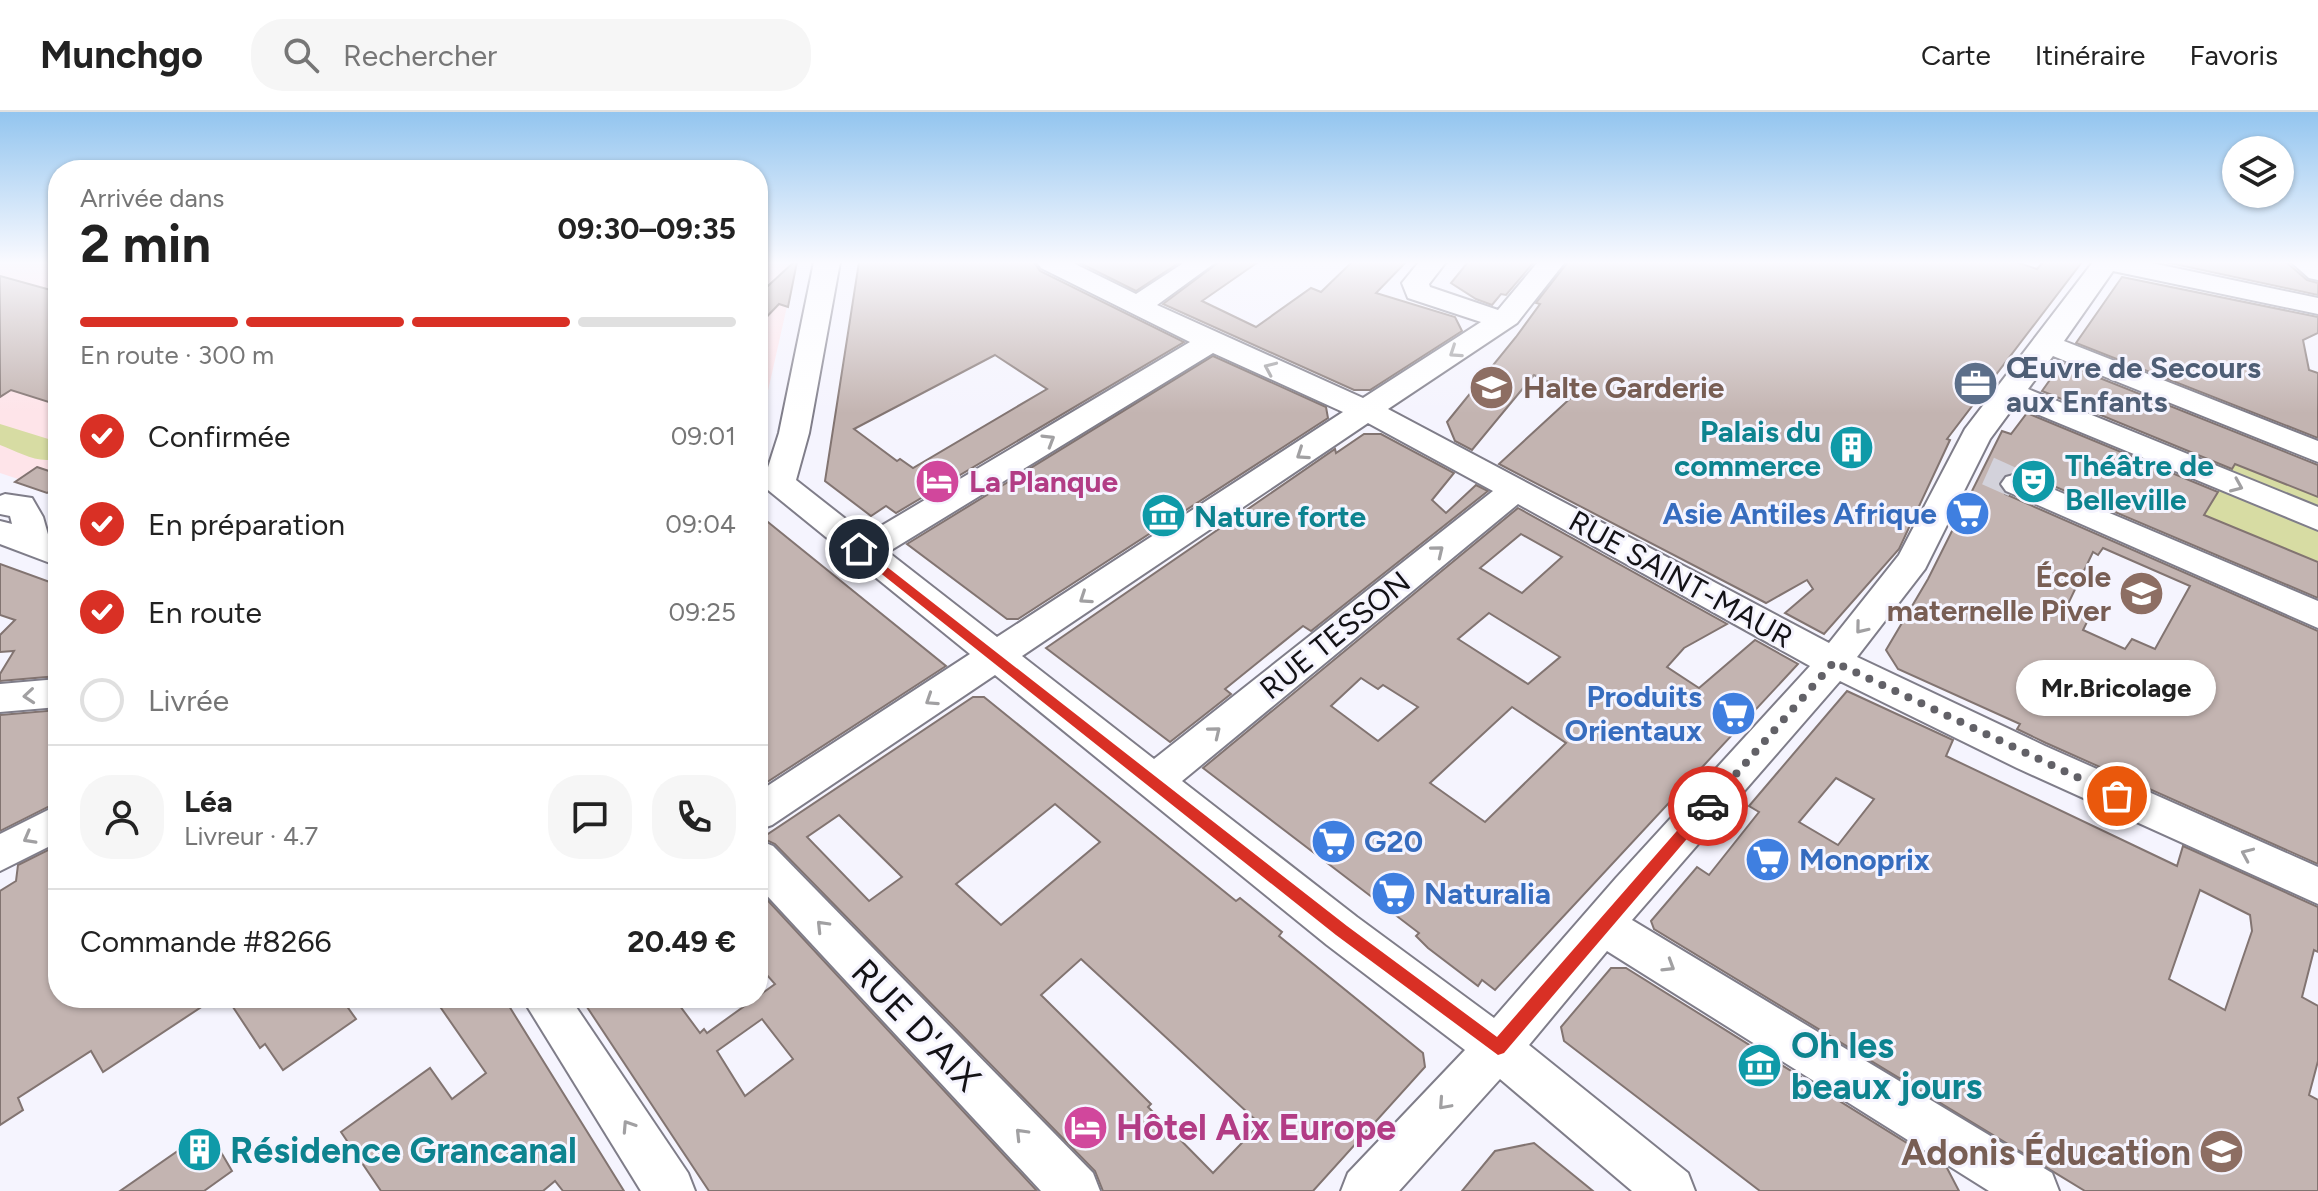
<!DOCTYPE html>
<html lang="fr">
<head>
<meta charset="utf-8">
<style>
  body { margin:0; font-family:Figtree,sans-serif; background:#f6f6f6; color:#222; height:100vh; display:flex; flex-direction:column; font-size:30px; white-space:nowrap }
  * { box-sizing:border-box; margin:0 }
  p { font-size:26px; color:#767676 }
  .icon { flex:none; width:44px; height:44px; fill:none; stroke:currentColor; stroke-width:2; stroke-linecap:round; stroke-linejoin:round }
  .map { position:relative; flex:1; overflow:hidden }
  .panel { position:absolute; left:48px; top:48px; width:720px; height:848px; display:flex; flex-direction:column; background:#fff; border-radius:32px; box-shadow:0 2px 6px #0004 }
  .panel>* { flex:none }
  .fabs { position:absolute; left:2222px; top:24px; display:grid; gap:16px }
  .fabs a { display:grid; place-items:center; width:72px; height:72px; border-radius:50%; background:#fff; box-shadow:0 2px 6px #0004; font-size:40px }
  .pin { position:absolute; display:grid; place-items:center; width:68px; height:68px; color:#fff; margin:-34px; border:4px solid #fff; border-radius:50%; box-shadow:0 2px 8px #0007 }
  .courier { position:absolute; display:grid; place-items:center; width:80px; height:80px; margin:-40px; border:6px solid #d93025; border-radius:50%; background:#fff; color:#222; box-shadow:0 2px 10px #0007 }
  .bubble { position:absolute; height:56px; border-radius:28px; background:#fff; box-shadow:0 2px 6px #0004; font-size:26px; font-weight:700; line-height:56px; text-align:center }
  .summary em { font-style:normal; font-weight:700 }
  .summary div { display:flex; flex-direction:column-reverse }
  .summary { display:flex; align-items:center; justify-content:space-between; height:136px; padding:0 32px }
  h1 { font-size:52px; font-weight:700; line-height:60px }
  .bar { display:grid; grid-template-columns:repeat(4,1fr); gap:12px 8px; align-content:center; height:96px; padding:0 32px }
  .bar i { height:10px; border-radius:6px; background:#e0e0e0 }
  .bar .active { background:#d93025 }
  .bar p { grid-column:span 4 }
  .line { display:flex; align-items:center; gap:20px; padding:0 32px; border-top:2px solid #e0e0e0 }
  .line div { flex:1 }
  .round { display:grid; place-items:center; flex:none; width:84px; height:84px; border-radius:32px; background:#f6f6f6 }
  ol { padding:0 32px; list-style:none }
  li { display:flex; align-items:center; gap:24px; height:88px }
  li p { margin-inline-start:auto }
  li .icon { padding:8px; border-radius:50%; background:#d93025; color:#fff; stroke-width:4 }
  li:last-child { color:#767676 }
  li i { width:44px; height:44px; border:4px solid #e0e0e0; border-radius:50% }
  header { display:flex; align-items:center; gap:48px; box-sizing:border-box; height:112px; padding:0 40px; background:#fff; border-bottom:2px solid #e0e0e0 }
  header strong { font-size:38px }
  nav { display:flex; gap:44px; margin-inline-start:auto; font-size:28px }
  .search { width:560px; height:72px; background:#f6f6f6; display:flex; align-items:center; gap:20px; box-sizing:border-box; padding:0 28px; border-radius:32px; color:#767676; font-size:30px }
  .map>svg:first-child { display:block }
  .medical { fill:#fee4e9 }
  .green { fill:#d7dca3 }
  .building { fill:#c3b4b1; stroke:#827471; stroke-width:2; fill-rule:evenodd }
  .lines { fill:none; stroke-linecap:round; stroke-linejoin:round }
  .minor-tunnel { stroke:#d3d2db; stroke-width:29; stroke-dasharray:29 15; stroke-linecap:butt }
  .minor-casing { stroke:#7f7d89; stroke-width:4 }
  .minor { fill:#fff; fill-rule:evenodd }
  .oneway { stroke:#a1a0a2 }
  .route { fill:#d93025 }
  .done { stroke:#626167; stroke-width:8; stroke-dasharray:0 14.4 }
  .labels { text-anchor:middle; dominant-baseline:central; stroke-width:6; stroke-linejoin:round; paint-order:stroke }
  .service-label { font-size:30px; font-weight:bold; fill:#4e5e75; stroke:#f5f4fe; text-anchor:start }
  .education-label { font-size:30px; font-weight:bold; fill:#785e54; stroke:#f5f4fe; text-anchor:start }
  .culture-label { font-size:30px; font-weight:bold; fill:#0d838f; stroke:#f5f4fe; text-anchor:start }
  .hotel-label { font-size:30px; font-weight:bold; fill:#b23c85; stroke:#f5f4fe; text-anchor:start }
  .shop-label { font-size:30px; font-weight:bold; fill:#366cbe; stroke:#f5f4fe; text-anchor:start }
  .street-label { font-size:30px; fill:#131216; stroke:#f5f4fe }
  .near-street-label { font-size:36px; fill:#131216; stroke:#f5f4fe }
  .near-culture-label { font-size:36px; font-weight:bold; fill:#0d838f; stroke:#f5f4fe; text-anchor:start }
  .near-hotel-label { font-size:36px; font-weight:bold; fill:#b23c85; stroke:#f5f4fe; text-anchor:start }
  .near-education-label { font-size:36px; font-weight:bold; fill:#785e54; stroke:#f5f4fe; text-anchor:end }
</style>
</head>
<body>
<header>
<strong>Munchgo</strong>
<div class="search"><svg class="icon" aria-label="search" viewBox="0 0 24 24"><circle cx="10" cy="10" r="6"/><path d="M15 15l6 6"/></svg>Rechercher</div>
<nav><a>Carte</a><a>Itinéraire</a><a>Favoris</a></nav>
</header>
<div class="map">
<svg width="2318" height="1079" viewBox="0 0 2318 1079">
  <rect width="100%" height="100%" fill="#f5f4fe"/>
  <g class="medical">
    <path d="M0,150H58V381L51,378L47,381L15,370L18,367L0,361Z"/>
    <path d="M758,150H797L758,323Z"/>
  </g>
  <g class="green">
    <path d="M0,312L58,330V346C39,353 19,340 0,333Z"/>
    <path d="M2147,323L2208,348L2214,340L2318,385V395Z"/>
    <path d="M2221,375L2318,415V450L2204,403Z"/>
  </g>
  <g class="building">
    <path d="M794,150H797L788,195L779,192L758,214V183Z"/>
    <path d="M859,150H1034L1040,159L1184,230L896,401L886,394L871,404L825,369ZM995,243L1047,277L913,356L900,347L897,349L854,317Z"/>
    <path d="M1078,150H1180L1136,179Z"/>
    <path d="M1219,150H1258L1202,189L1256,215L1311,176L1321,180L1352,150H1406L1376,181L1455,205L1462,219L1370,278H1354L1163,192Z"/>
    <path d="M1468,150H1534L1506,183L1501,182L1492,193L1476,187L1451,171Z"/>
    <path d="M1568,150H2016L2037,157L2043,150H2082L1947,327L1950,328L1899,437L1824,522L1785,501L1813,477L1807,468L1766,491L1499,352L1575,282L1534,263L1472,338L1455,329L1447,310L1516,225L1540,192L1536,191Z"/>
    <path d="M2165,150H2286L2307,168L2318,171V183Z"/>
    <path d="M0,164L58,180V293L11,278L0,285Z"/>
    <path d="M2122,165L2318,205V221L2303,228L2309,258L2318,261V326L2076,231Z"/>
    <path d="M1213,244L1326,295L1328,306L1018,507H1007L907,432Z"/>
    <path d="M2062,251L2318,353V385L2235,352L2232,357L2042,279Z"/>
    <path d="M2027,301L2218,380L2204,403L2318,450V486L2018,359L2005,362L1998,372L2005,382L2318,519V752L2046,631L2017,617L2020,612L1898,557L1886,538L1928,467L2002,319L2011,322ZM2103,436L2190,474L2155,537L2132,527L2125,537L2083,518L2090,504L2067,494L2093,440L2098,443Z"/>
    <path d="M1364,322H1381L1454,361L1432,388L1446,401L1476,373L1488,379L1311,519L1303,514L1225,577L1231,582L1170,630L1046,536L1335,337L1336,341Z"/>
    <path d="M37,355L58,362V374L47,381L15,370Z"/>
    <path d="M1518,396L1727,512L1684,536L1667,555L1699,576L1755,528L1798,552L1495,878L1482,868L1478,874L1428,836L1416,824L1419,821L1203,656ZM1521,422L1562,445L1522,481L1480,456ZM1489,501L1560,545L1528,572L1458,527ZM1361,566L1378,577L1383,573L1418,595L1378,629L1331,594ZM1512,595L1566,631L1485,710L1430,671Z"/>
    <path d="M758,402L946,554L758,676Z"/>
    <path d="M0,452L58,473V564L0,569V562L14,539L0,540V523L15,508L0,503Z"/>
    <path d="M1847,579L1953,628L1946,644L2177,754L2183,734L2318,795V840L2314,838L2302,885L2318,894V949L2309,983L2318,988V1079H2085L1654,817L1651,809L1697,755L1709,763L1759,700L1749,694ZM1836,666L1874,687L1838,733L1799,710ZM2200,778L2250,803L2252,819L2225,898L2169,867Z"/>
    <path d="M973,585H984L1236,789L1240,786L1282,820L1279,824L1423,941L1425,955L1313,1079H1103L1095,1059L775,732L762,726ZM1055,692L1100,730L1001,813L956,772ZM839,703L902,765L869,789L807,725ZM1081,847L1260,1012L1213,1061L1148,995L1151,992L1041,883Z"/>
    <path d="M58,598V690L0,719V603Z"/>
    <path d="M58,733V886H215L103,960L91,939L18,986L23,998L0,1013V779L16,769L18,753Z"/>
    <path d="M758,778L1037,1079H709L581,886H674L700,921L704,917L707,921L775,872L758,853ZM762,907L793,947L745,984L717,939Z"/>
    <path d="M1611,856H1626L1947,1056L1959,1079H1760L1564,929L1561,915Z"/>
    <path d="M227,886H341L356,907L283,958L265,932L260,936Z"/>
    <path d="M434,886H504L624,1079H563L555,1069L543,1079H381L341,1020L430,956L452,987L486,961Z"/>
    <path d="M208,1018L232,1059L204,1079H120Z"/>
    <path d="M1534,1031L1593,1079H1462L1495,1039Z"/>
  </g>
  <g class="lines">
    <path class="minor-tunnel" d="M1988,359L2017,372"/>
    <defs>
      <g id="minor">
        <path d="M814,150H840L809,321L796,368L866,423L1190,230L1041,156L1037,150H1071L1136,182L1185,150H1216L1157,193L1363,286L1481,210L1408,186L1402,171L1419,150H1446L1429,172L1430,175L1498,198L1538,150H1565L1517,211L1388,297L1829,531L1899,443L1965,317L2093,150H2147L2318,186V202L2113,159L2064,229L2318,329V350L2053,244L2028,277L2318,395V418L2015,293L1990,327L1925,457L1857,545L2045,634L2318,755V792L2017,656L1840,569L1632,808L2052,1061L2059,1079H1989L1607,839L1529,933L1688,1061L1695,1079H1632L1500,967L1399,1079H1341L1348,1061L1465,938L1327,833L995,563L772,713L758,718V680L970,542L768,378L763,371L779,321ZM1213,241L1343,300L997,525L888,440ZM1368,311L1493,379L1154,647L1022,544ZM1518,392L1810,554L1616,766L1494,906L1357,805L1182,669Z"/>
        <path d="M2291,150H2318V168L2309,166Z"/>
        <path d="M2017,362L2318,489V516L2006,379L2001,372L2006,365Z"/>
        <path d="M5,382L32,386L43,405L49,426L58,429V454L0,432V409L12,412L10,404L0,402V384Z"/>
        <path d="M58,567V595L0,600V572Z"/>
        <path d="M58,693V730L0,759V722Z"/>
        <path d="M758,728L773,734L1093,1061L1100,1079H1041L758,774Z"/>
        <path d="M522,886H570L688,1061L695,1079H641Z"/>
      </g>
    </defs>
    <use href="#minor" class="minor-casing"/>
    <use href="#minor" class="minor"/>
  </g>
  <defs><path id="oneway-chevron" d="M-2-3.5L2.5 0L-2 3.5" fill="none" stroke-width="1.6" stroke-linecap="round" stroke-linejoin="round" transform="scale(2)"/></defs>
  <g class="oneway">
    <use href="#oneway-chevron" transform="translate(1455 240) rotate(146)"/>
    <use href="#oneway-chevron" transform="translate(1270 256) rotate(-156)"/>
    <use href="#oneway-chevron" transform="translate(1049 328) rotate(-31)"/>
    <use href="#oneway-chevron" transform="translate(1302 342) rotate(146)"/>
    <use href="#oneway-chevron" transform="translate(2237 374) rotate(23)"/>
    <use href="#oneway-chevron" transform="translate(1438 439) rotate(-39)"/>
    <use href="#oneway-chevron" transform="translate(1085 486) rotate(146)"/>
    <use href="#oneway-chevron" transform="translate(1861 516) rotate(129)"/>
    <use href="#oneway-chevron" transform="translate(29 584) rotate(175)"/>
    <use href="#oneway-chevron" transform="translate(931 588) rotate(147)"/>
    <use href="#oneway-chevron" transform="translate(1215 620) rotate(-39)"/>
    <use href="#oneway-chevron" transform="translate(29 726) rotate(151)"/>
    <use href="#oneway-chevron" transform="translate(2247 742) rotate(-156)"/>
    <use href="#oneway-chevron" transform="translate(822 814) rotate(-134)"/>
    <use href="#oneway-chevron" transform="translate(1669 854) rotate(32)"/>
    <use href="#oneway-chevron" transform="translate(1444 992) rotate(132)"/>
    <use href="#oneway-chevron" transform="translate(628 1014) rotate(-123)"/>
    <use href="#oneway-chevron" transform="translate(1021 1022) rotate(-134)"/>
  </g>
  <linearGradient id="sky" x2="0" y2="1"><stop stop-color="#93c5ef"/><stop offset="0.5" stop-color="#fafaff"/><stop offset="1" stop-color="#fafaff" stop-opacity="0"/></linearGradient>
  <rect width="2318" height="301" fill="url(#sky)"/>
  <path class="route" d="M859,433L1347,814L1497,925L1703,689L1708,688L1715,694L1504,941L1498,943L1336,823L854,440L853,437Z"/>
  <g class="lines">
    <path class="done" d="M1708,694L1834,550L2117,684"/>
  </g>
  <defs>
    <symbol id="office-disc" viewBox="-11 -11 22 22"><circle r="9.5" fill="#5c6f8a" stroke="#f5f4fe"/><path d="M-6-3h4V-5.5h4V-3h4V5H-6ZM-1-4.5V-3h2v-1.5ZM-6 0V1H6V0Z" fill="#fff"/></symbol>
    <symbol id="school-disc" viewBox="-11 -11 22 22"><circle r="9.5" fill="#8d6e63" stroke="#f5f4fe"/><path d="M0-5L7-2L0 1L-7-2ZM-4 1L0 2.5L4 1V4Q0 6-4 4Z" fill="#fff"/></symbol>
    <symbol id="building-disc" viewBox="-11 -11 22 22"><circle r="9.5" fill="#0f9aa8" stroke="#f5f4fe"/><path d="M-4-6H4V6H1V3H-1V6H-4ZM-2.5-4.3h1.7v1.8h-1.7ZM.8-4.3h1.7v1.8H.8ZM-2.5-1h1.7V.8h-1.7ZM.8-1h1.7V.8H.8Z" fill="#fff"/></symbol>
    <symbol id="hotel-disc" viewBox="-11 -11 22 22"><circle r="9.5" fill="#d1479c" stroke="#f5f4fe"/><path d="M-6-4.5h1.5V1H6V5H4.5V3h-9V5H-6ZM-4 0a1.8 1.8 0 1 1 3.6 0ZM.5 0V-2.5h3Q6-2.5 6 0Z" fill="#fff"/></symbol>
    <symbol id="theatre-disc" viewBox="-11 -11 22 22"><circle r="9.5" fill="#0f9aa8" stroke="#f5f4fe"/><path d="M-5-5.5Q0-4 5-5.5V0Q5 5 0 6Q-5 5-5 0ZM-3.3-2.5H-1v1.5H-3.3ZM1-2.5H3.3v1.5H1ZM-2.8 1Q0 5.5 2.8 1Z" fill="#fff"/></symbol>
    <symbol id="supermarket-disc" viewBox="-11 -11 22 22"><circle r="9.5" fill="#3f7fe0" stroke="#f5f4fe"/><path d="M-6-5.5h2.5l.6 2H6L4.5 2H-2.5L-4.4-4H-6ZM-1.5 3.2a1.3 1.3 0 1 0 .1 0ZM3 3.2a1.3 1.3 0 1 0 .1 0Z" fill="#fff"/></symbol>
    <symbol id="museum-disc" viewBox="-11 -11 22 22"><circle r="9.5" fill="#0f9aa8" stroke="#f5f4fe"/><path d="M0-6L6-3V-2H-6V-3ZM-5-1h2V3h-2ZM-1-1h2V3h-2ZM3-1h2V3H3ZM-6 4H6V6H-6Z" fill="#fff"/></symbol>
    <symbol id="university-disc" viewBox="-11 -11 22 22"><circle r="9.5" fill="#8d6e63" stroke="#f5f4fe"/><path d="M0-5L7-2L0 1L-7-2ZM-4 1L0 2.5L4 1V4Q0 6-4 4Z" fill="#fff"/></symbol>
  </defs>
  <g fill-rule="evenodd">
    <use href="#office-disc" x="1950" y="246" width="51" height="51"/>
    <use href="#school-disc" x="1466" y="250" width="51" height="51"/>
    <use href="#building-disc" x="1826" y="310" width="51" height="51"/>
    <use href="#hotel-disc" x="912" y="344" width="51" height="51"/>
    <use href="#theatre-disc" x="2008" y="344" width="51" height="51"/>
    <use href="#supermarket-disc" x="1942" y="376" width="51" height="51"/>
    <use href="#museum-disc" x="1138" y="378" width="51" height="51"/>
    <use href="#school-disc" x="2116" y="456" width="51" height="51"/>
    <use href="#supermarket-disc" x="1708" y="576" width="51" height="51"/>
    <use href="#supermarket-disc" x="1308" y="704" width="51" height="51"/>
    <use href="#supermarket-disc" x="1742" y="722" width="51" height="51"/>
    <use href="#supermarket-disc" x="1368" y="756" width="51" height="51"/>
    <use href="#museum-disc" x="1734" y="928" width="51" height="51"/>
    <use href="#hotel-disc" x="1060" y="990" width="51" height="51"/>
    <use href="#building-disc" x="174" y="1012" width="51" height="51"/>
    <use href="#university-disc" x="2196" y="1014" width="51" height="51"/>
  </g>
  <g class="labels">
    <g class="service-label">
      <text x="2006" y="255">Œuvre de Secours<tspan x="2006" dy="34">aux Enfants</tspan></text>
    </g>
    <g class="education-label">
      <text x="1523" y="275">Halte Garderie</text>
      <text x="2111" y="464" text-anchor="end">École<tspan x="2111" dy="34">maternelle Piver</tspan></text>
    </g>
    <g class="culture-label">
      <text x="1821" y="319" text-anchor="end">Palais du<tspan x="1821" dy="34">commerce</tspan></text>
      <text x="2065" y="353">Théâtre de<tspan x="2065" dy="34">Belleville</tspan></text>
      <text x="1194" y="404">Nature forte</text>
    </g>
    <g class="hotel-label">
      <text x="969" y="369">La Planque</text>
    </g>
    <g class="shop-label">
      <text x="1937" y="401" text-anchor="end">Asie Antiles Afrique</text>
      <text x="1702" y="584" text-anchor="end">Produits<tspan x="1702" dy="34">Orientaux</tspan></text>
      <text x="1364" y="729">G20</text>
      <text x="1799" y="747">Monoprix</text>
      <text x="1424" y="781">Naturalia</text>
    </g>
    <g class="street-label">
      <text transform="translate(1681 467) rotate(29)">RUE SAINT-MAUR</text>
      <text transform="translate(1335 523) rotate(-39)">RUE TESSON</text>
    </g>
    <g class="near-street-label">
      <text transform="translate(916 913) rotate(46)">RUE D'AIX</text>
    </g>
    <g class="near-culture-label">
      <text x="1791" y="933">Oh les<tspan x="1791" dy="41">beaux jours</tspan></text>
      <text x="230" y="1038">Résidence Grancanal</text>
    </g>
    <g class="near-hotel-label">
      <text x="1116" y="1015">Hôtel Aix Europe</text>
    </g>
    <g class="near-education-label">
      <text x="2191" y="1040">Adonis Éducation</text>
    </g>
  </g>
</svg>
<div class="fabs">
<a><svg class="icon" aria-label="layers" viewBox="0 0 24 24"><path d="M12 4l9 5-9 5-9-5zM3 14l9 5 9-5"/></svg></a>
</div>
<div class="pin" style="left:2117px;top:684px;background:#ea580c"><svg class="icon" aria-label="bag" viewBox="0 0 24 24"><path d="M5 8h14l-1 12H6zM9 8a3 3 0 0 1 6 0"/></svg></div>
<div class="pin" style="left:859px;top:437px;background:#1f2937"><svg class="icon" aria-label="home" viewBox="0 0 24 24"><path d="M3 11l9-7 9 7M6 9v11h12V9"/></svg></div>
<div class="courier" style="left:1708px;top:694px"><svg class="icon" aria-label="car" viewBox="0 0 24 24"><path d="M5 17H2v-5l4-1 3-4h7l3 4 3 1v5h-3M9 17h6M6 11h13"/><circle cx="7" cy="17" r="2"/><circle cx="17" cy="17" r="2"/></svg></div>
<div class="bubble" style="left:2016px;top:548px;width:200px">Mr.Bricolage</div>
<section class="panel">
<div class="summary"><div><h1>2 min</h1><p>Arrivée dans</p></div><em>09:30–09:35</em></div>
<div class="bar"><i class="active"></i><i class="active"></i><i class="active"></i><i></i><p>En route · 300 m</p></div>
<ol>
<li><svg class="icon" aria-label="check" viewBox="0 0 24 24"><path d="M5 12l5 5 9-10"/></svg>Confirmée<p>09:01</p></li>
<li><svg class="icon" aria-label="check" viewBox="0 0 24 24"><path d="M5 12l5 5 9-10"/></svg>En préparation<p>09:04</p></li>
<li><svg class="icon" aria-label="check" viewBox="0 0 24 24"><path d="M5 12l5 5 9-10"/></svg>En route<p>09:25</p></li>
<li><i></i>Livrée</li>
</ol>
<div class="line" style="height:144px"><a class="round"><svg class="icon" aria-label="person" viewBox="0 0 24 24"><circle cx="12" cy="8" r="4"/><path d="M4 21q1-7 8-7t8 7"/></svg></a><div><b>Léa</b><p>Livreur · 4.7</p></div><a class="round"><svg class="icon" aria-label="chat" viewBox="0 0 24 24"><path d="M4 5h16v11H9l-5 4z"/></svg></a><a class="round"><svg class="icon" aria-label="phone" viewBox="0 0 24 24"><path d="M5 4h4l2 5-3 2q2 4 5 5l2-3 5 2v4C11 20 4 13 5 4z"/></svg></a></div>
<div class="line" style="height:104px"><div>Commande #8266</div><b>20.49 €</b></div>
</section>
</div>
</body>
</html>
